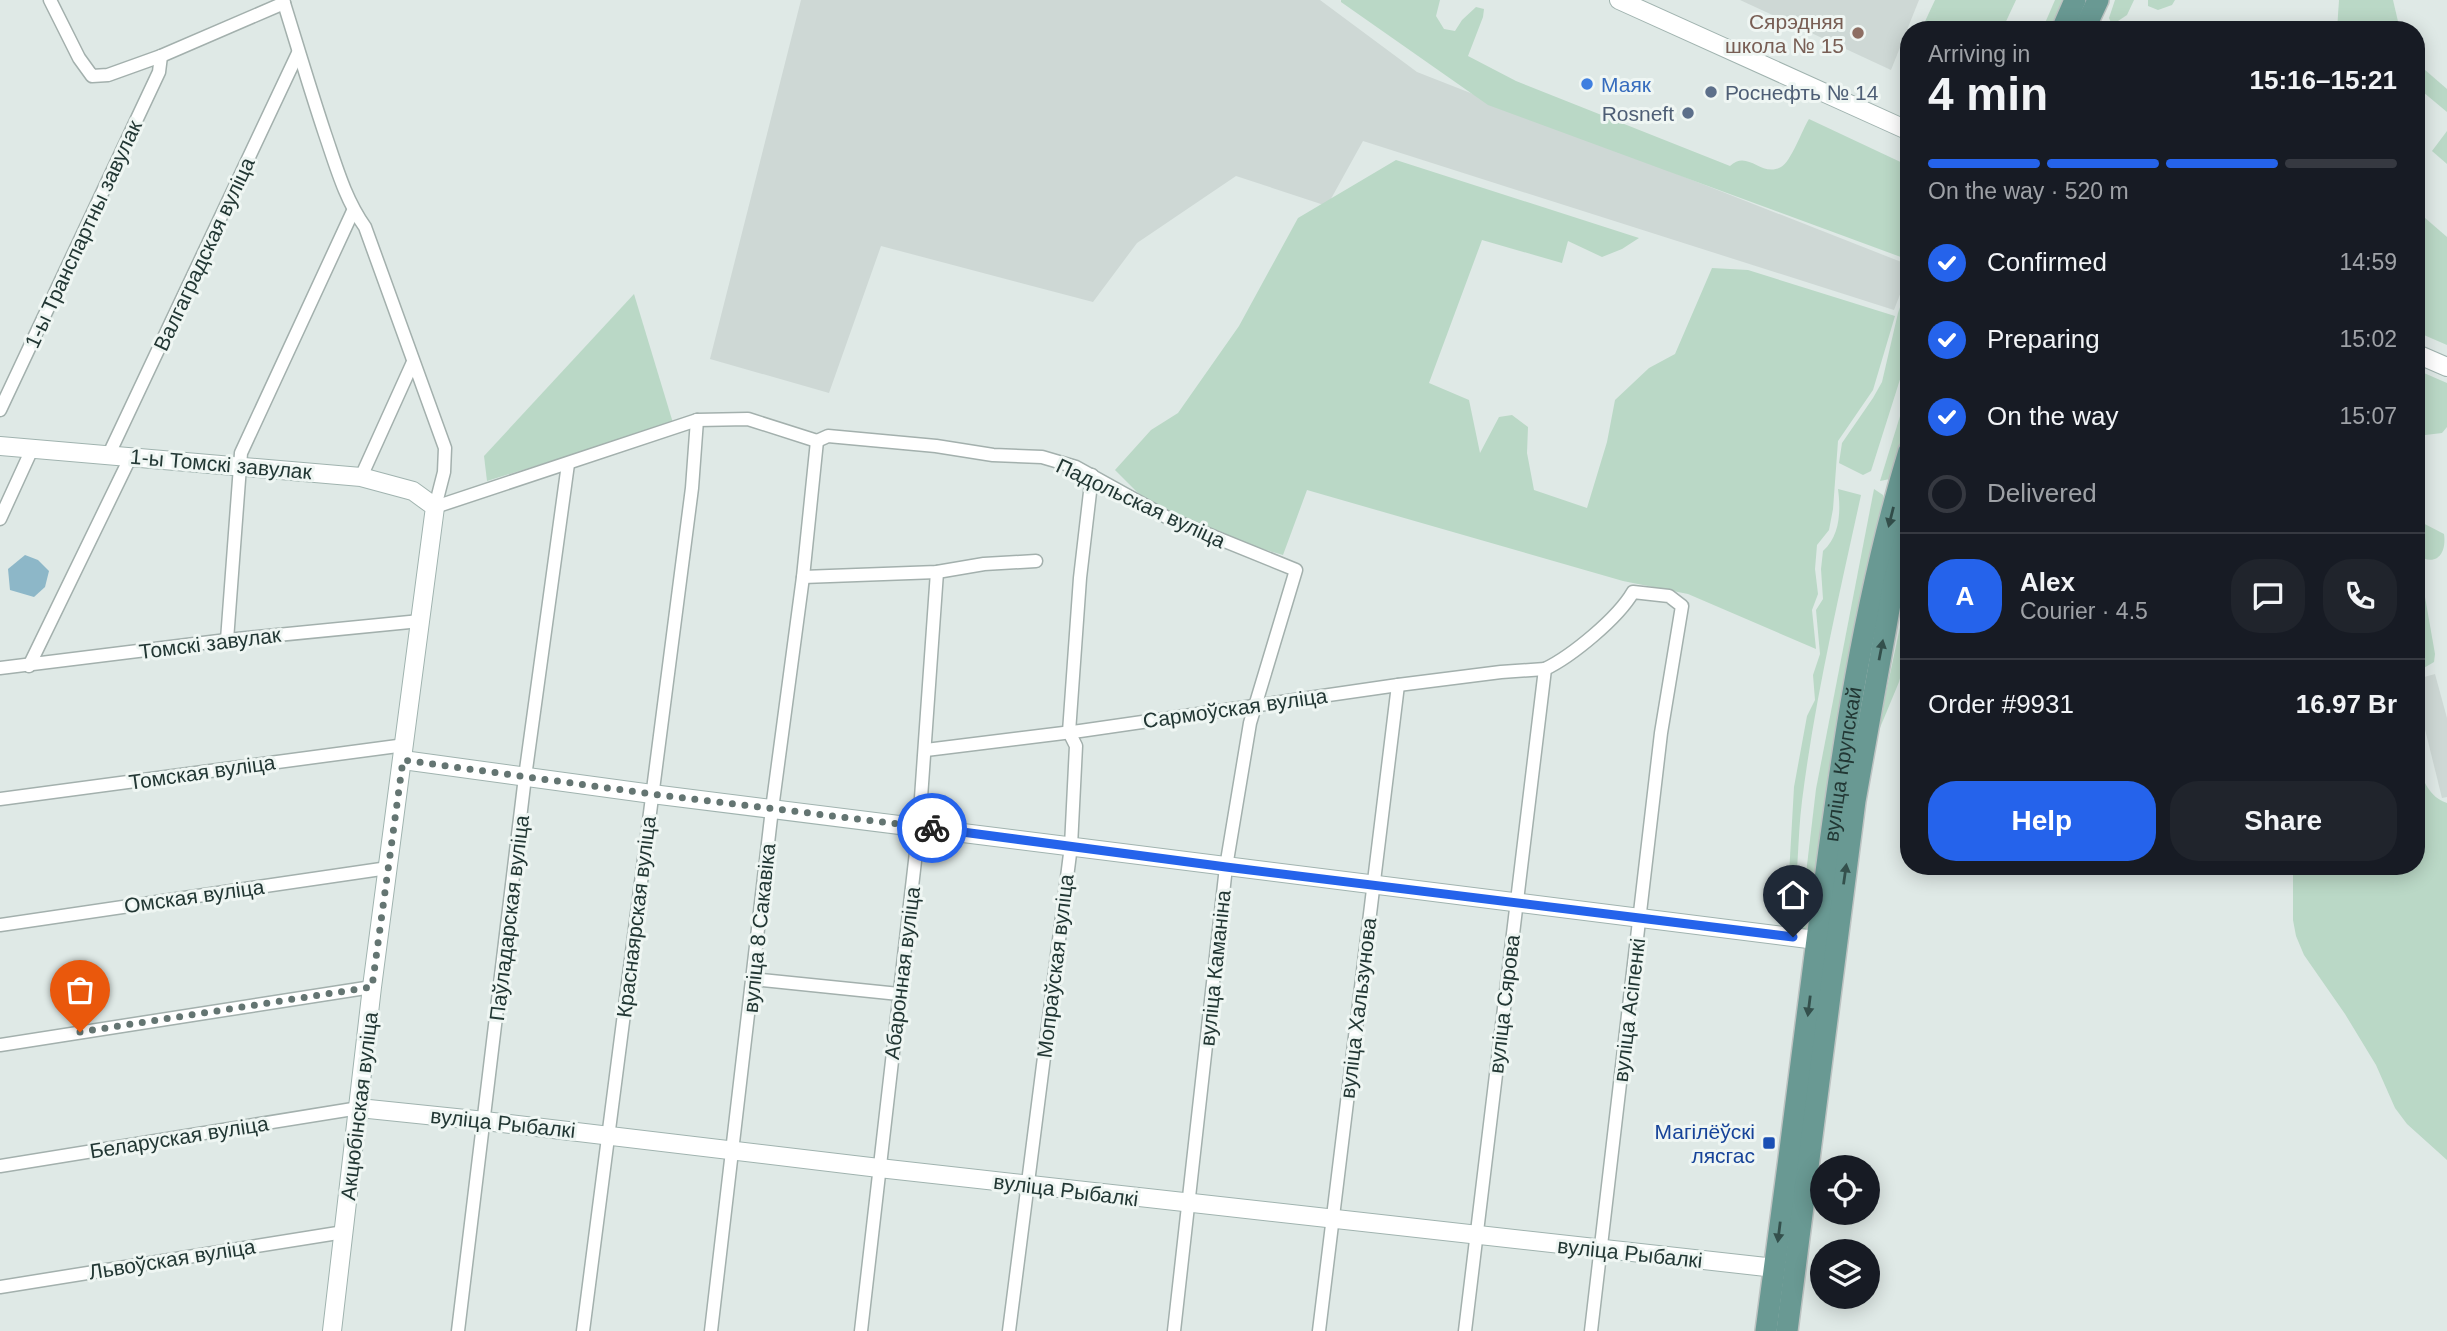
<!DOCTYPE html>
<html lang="en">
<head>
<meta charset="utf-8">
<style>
  body { margin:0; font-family:Helvetica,sans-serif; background:#20242c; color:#f1f3f6; height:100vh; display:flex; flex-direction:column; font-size:26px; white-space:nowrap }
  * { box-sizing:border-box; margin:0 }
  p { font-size:23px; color:#9ea1a6 }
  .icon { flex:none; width:38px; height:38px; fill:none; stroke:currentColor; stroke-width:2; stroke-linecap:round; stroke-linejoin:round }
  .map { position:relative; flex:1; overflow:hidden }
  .side { position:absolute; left:1900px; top:21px; width:525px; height:854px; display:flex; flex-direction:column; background:#171b24; border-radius:28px; box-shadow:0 4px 18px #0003 }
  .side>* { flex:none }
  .tools { position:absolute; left:1810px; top:1155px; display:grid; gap:14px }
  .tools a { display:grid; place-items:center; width:70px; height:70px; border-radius:50%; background:#171b24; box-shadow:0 4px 18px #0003; font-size:35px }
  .pin { position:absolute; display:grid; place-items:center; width:60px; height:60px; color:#fff; margin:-72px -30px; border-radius:50% 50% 50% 0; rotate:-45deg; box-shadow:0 0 7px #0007 }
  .pin .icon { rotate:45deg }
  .courier { position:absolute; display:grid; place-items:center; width:70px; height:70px; margin:-35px; border:5px solid #2563eb; border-radius:50%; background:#fff; color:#222; box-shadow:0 2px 9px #0007 }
  .summary em { font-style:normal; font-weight:600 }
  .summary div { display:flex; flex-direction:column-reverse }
  .summary { display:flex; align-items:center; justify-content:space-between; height:119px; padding:0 28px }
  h1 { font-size:46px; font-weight:600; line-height:52px }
  .bar { display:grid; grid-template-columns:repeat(4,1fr); gap:10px 7px; align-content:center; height:84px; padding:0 28px }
  .bar i { height:9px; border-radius:5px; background:#363941 }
  .bar .current { background:#2563eb }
  .bar p { grid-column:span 4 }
  .line { display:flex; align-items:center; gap:18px; padding:0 28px; border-top:2px solid #363941 }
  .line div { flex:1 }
  .round { display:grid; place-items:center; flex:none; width:74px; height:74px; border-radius:28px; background:#20242c }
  ol { padding:0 28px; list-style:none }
  li { display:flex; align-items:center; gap:21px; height:77px }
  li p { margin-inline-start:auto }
  li .icon { padding:7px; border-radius:50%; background:#2563eb; color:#fff; stroke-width:4 }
  li:last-child { color:#9ea1a6 }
  li i { width:38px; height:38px; border:4px solid #363941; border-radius:50% }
  .button { display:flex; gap:14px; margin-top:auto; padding:14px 28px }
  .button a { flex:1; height:80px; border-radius:28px; background:#2563eb; color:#fff; font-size:28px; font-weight:600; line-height:80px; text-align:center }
  .button a+a { background:#20242c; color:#f1f3f6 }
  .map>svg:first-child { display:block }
  .built { fill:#ced8d5 }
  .green { fill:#bad8c6 }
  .water { fill:#8db7c8 }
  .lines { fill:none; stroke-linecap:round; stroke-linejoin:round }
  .street-casing { stroke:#a3b0ad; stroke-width:15 }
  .secondary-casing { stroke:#a0b3af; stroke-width:20 }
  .primary-casing { stroke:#bdc3c2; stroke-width:24 }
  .street { stroke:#fff; stroke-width:12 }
  .secondary { stroke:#fff; stroke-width:18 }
  .primary { stroke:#699993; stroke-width:21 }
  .oneway { fill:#34504c }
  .done { stroke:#647572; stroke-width:7; stroke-dasharray:0 12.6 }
  .route { stroke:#2563eb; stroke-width:9 }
  .education-dot { fill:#8d6e63; stroke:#eff6f3; stroke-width:2.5 }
  .shop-dot { fill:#3f7fe0; stroke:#eff6f3; stroke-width:2.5 }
  .service-dot { fill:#5c6f8a; stroke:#eff6f3; stroke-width:2.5 }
  .transit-dot { fill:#1a4fb4; stroke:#eff6f3; stroke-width:2.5 }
  .labels { text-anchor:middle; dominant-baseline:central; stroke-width:6; stroke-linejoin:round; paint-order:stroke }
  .education-label { font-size:21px; fill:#785e54; stroke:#eff6f3; text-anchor:end }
  .shop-label { font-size:21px; fill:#366cbe; stroke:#eff6f3; text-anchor:start }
  .service-label { font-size:21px; fill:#4e5e75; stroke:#eff6f3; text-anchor:start }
  .street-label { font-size:21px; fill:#223734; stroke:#eff6f3 }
  .transit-label { font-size:21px; fill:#164399; stroke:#eff6f3; text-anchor:end }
</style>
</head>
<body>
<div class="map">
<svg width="2447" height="1331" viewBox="0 0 2447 1331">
  <rect width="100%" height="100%" fill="#dfe9e6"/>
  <g class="built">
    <path d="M801,0H1320L1417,72L1909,265V271L1894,310L1363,141L1327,206L1236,176L1137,243L1093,302L881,246L829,393L710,359Z"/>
    <path d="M1740,0H1919L1891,70Z"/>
    <path d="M2435,674L2447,718V797L2442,798L2417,697V679Z"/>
  </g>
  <g class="green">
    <path d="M1341,0H1440L1436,16L1444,29L1455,31L1462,20L1476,7L1484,9L1483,17L1468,56L1516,81L1730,166C1748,149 1761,178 1781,167C1791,162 1802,130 1809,119L1909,166V260L1488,105L1341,2Z"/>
    <path d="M1935,0H2016L2002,30H1921Z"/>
    <path d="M2055,0H2062L2059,15L2053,30H2042Z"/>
    <path d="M2115,0H2134L2127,15L2112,25L2109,18Z"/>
    <path d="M2148,0H2175L2172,5L2158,10L2148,6Z"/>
    <path d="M2339,0H2393L2400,30H2337Z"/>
    <path d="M2417,63L2447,89V112L2417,87Z"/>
    <path d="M2447,131V164L2432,151Z"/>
    <path d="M1396,160L1639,238L1622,249L1602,257L1568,241L1562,263L1482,240L1429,383L1469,400L1480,453L1499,417L1512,415L1528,427L1527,453L1534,490L1587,508L1607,442L1615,400L1649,368L1675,354L1712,268L1748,270L1895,316L1873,390L1838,441L1833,509L1829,530L1817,545L1815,569L1818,594L1812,610L1816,649L1688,594L1623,581L1307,490L1283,555L1179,524L1137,492L1115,470L1151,430L1178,413L1239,326L1298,218Z"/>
    <path d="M2417,211L2447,237V345L2417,332Z"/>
    <path d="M1909,281V351L1871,471L1863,475L1839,463L1842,443L1873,398L1882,382L1898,313Z"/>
    <path d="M634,294L673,423L487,481L484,456Z"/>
    <path d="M2417,370L2447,383V427L2442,433L2417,436Z"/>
    <path d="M1909,387V418L1893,472L1890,479L1880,481Z"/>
    <path d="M1838,489L1861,495C1839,596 1815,698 1802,801C1797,840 1799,880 1791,919L1787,910L1794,787L1807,716L1815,700L1813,675L1820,654L1816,610L1823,599L1821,569L1823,551C1840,536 1841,511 1838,489Z"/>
    <path d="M1874,489L1883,495L1885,504L1810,920L1805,932L1799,933L1816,789Z"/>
    <path d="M2417,520L2444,534C2447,555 2435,567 2417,555Z"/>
    <path d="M2417,583L2425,597L2435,654L2434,662L2417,672Z"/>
    <path d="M1909,585V644L1899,682L1877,735Z"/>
    <path d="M2417,764C2423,780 2429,797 2447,803V1160L2407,1124L2395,1108L2376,1065L2345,1014L2304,955L2296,936L2293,920V866H2417Z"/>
  </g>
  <path class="water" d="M25,555L38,560L49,571L45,587L34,597L10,590L8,569Z"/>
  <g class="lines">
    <defs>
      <g id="street">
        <path d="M50,0L79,58L92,76L108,75L161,56L284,3"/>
        <path d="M283,0C297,45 310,89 325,134C336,166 345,199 365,227L445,448L444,472L435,507"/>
        <path d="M0,410L159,72L161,56"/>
        <path d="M817,441L828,436L936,446L993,455L1042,457L1076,467L1168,518L1296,570L1250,723L1226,867L1174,1331"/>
        <path d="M109,454L298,53"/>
        <path d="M361,477L413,362"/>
        <path d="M435,507L697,420L748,419L817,441"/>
        <path d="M0,519L32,449"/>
        <path d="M803,577L937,572L984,564L1036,561"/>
        <path d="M227,640L241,453L353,211"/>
        <path d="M29,666L131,456"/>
        <path d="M0,668L227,640L420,621"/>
        <path d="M926,750L1080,731L1398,685L1501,672L1545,669"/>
        <path d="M0,799L405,745"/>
        <path d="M0,925L388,868"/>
        <path d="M753,979L899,994"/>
        <path d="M0,1045L372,987"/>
        <path d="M0,1166L359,1108"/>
        <path d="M0,1287L344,1232"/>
        <path d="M458,1331L525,777L568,464"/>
        <path d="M583,1331L692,488L697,420"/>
        <path d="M711,1331L772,809L803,577L817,441"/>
        <path d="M861,1331L919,826L937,572"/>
        <path d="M1009,1331L1071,846L1076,746L1069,732L1080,578L1092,475"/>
        <path d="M1319,1331L1398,685"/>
        <path d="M1465,1331L1545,669C1572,656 1618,618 1633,592L1669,596L1682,606L1661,733L1591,1331"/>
      </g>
      <g id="secondary">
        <path d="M1619,0L1909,131"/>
        <path d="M2417,354L2447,367"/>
        <path d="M0,446L361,477L413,491L435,507L372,987L332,1331"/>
        <path d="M403,760L652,794L1816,940"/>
        <path d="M359,1108L485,1121L879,1168L1775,1268"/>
      </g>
      <g id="primary">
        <path d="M2062,30L2075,0"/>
        <path d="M2084,30L2098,0"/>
        <path id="s1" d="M1766,1331C1780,1226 1794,1122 1807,1017C1832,826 1853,635 1909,451"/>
        <path d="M1787,1331L1855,801L1893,587L1909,522"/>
      </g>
    </defs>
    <use href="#street" class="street-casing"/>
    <use href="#secondary" class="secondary-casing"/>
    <use href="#primary" class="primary-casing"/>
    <use href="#street" class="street"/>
    <use href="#secondary" class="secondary"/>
    <use href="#primary" class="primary"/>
  </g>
  <defs><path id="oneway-solid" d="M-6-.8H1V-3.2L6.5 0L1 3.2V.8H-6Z" transform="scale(1.75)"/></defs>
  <g class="oneway">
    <use href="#oneway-solid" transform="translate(1891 517) rotate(104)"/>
    <use href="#oneway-solid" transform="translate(1881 650) rotate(-79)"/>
    <use href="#oneway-solid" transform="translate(1845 874) rotate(-82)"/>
    <use href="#oneway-solid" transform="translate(1809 1006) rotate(97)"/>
    <use href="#oneway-solid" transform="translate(1779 1232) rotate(97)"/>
  </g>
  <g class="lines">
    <path class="done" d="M80,1032L372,987L403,760L652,794L932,828"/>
    <path class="route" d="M932,828L1226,867L1793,937"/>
  </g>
  <circle class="education-dot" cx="1858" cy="33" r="7"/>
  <circle class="shop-dot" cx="1587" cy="84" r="7"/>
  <g class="service-dot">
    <circle cx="1711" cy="92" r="7"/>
    <circle cx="1688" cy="113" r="7"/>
  </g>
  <rect class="transit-dot" x="1762" y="1136" width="14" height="14" rx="3.5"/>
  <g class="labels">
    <g class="education-label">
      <text x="1844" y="21">Сярэдняя<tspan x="1844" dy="24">школа № 15</tspan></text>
    </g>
    <g class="shop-label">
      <text x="1601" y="84">Маяк</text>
    </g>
    <g class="service-label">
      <text x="1725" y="92">Роснефть № 14</text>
      <text x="1674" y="113" text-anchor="end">Rosneft</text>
    </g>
    <g class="street-label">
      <text transform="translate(83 234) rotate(-65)">1-ы Транспартны завулак</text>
      <text transform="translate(204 254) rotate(-65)">Валгаградская вуліца</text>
      <text transform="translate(221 464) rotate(5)">1-ы Томскі завулак</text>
      <text transform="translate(1141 503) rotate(25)">Падольская вуліца</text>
      <text transform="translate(210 643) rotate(-7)">Томскі завулак</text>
      <text transform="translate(1235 708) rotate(-8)">Сармоўская вуліца</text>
      <text stroke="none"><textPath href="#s1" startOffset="572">вуліца Крупскай</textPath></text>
      <text transform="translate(202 772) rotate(-8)">Томская вуліца</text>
      <text transform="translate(194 896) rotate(-8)">Омская вуліца</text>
      <text transform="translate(636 917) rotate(-83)">Краснаярская вуліца</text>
      <text transform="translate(509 918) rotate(-83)">Паўладарская вуліца</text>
      <text transform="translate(759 928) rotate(-84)">вуліца 8 Сакавіка</text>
      <text transform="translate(1055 966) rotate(-83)">Мопраўская вуліца</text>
      <text transform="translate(1215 968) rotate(-84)">вуліца Каманіна</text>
      <text transform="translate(902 973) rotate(-83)">Абаронная вуліца</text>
      <text transform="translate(1504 1004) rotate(-83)">вуліца Сярова</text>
      <text transform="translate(1358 1008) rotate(-83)">вуліца Хальзунова</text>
      <text transform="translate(1629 1010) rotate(-83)">вуліца Асіпенкі</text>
      <text transform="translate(359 1106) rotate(-83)">Акцюбінская вуліца</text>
      <text transform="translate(503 1123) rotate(6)">вуліца Рыбалкі</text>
      <text transform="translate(179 1137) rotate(-9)">Беларуская вуліца</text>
      <text transform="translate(1066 1190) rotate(7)">вуліца Рыбалкі</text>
      <text transform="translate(1630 1253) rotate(6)">вуліца Рыбалкі</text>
      <text transform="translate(172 1259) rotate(-9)">Львоўская вуліца</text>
    </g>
    <g class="transit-label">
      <text x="1755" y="1131">Магілёўскі<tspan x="1755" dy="24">лясгас</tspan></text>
    </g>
  </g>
</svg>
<div class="tools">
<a><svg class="icon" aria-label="locate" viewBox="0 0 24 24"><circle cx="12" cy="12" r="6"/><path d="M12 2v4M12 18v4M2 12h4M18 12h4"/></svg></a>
<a><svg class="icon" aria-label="layers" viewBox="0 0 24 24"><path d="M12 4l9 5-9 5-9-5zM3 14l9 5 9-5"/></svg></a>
</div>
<div class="pin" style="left:80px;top:1032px;background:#ea580c"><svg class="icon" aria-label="bag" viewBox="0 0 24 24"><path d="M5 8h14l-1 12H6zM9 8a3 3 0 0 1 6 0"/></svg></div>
<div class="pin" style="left:1793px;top:937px;background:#1f2937"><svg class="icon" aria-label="home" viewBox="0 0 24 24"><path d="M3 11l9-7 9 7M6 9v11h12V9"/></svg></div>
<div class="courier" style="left:932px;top:828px"><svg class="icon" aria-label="bike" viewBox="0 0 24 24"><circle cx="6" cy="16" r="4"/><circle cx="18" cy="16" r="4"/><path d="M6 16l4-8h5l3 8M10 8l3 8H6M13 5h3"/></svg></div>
<section class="side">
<div class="summary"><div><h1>4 min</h1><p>Arriving in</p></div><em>15:16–15:21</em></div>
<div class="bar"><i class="current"></i><i class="current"></i><i class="current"></i><i></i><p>On the way · 520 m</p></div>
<ol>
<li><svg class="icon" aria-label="check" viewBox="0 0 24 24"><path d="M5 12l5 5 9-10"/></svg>Confirmed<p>14:59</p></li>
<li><svg class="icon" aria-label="check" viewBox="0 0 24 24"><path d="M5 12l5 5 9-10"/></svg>Preparing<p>15:02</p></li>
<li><svg class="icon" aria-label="check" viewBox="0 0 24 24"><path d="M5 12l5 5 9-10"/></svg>On the way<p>15:07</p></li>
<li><i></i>Delivered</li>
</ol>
<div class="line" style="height:126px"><b class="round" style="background:#2563eb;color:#fff">A</b><div><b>Alex</b><p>Courier · 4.5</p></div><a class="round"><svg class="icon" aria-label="chat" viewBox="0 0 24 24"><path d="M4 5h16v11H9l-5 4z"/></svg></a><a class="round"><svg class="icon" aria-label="phone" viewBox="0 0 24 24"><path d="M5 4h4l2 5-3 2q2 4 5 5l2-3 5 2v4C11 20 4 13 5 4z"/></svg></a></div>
<div class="line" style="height:91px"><div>Order #9931</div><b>16.97 Br</b></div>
<div class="button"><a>Help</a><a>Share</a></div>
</section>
</div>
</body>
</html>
